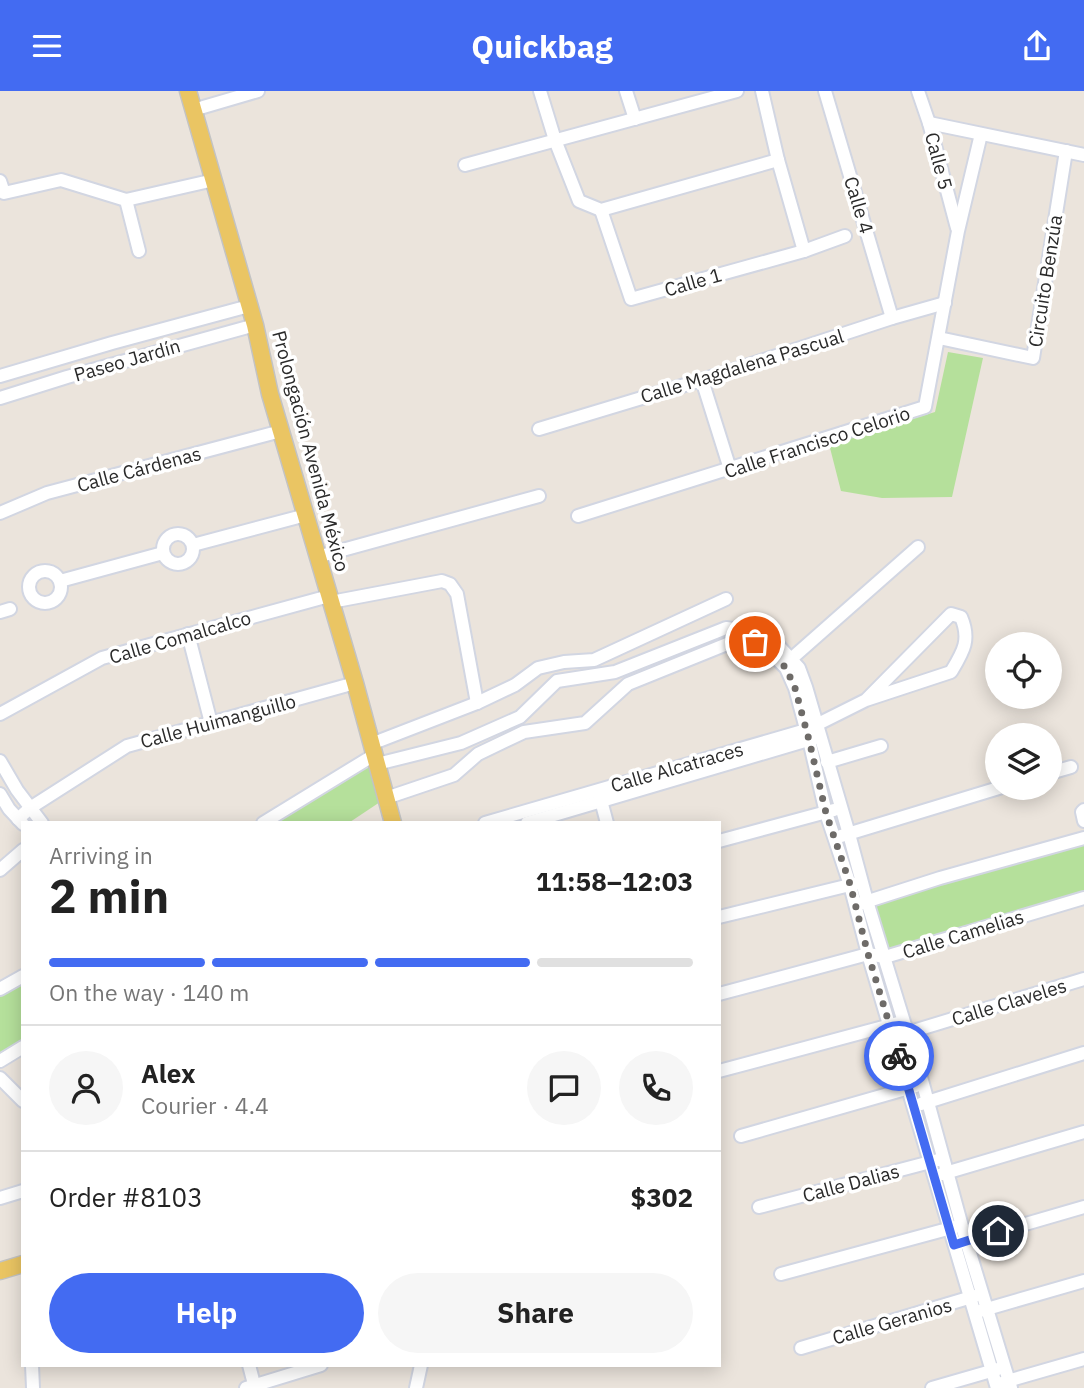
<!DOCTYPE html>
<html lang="en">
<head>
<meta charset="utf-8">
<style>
  body { margin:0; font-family:"IBM Plex Sans",sans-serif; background:#f6f6f6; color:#222; height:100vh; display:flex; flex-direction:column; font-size:26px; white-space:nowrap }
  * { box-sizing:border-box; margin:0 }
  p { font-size:23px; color:#767676 }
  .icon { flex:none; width:38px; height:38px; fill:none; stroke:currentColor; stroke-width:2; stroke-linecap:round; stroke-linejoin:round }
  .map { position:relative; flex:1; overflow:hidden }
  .side { position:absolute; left:21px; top:730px; width:700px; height:546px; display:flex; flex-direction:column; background:#fff; border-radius:0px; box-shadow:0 4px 18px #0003 }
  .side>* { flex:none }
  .controls { position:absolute; left:985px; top:541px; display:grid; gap:14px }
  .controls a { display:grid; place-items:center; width:77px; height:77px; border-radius:50%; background:#fff; box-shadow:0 4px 18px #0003; font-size:35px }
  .pin { position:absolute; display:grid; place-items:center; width:60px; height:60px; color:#fff; margin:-30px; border:4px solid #fff; border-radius:50%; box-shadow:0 2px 7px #0007 }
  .courier { position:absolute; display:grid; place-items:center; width:70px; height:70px; margin:-35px; border:5px solid #436bf2; border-radius:50%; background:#fff; color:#222; box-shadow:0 2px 9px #0007 }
  .overview em { font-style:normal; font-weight:700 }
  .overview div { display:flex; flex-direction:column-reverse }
  .overview { display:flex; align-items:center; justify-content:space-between; height:119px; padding:0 28px }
  h1 { font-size:46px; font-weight:700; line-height:52px }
  .bar { display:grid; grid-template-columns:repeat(4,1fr); gap:10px 7px; align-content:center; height:84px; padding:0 28px }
  .bar i { height:9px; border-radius:5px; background:#e0e0e0 }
  .bar .active { background:#436bf2 }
  .bar p { grid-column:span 4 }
  .line { display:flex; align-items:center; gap:18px; padding:0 28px; border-top:2px solid #e0e0e0 }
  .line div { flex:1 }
  .round { display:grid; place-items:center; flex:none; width:74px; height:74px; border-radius:37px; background:#f6f6f6 }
  .cta { display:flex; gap:14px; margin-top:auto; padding:14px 28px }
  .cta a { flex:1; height:80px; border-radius:42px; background:#436bf2; color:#fff; font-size:28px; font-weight:700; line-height:80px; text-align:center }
  .cta a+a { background:#f6f6f6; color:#222 }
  header { display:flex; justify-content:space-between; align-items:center; height:91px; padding:0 28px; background:#436bf2; color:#fff; font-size:32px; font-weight:700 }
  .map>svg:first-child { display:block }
  .green { fill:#b5e09b }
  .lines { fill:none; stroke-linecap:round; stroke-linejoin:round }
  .minor-casing { stroke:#d2d6e2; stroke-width:16 }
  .major-casing { stroke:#c3c3c3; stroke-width:19 }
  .minor { stroke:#fff; stroke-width:12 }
  .major { stroke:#eac563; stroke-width:16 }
  .done { stroke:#6e6b68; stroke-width:7; stroke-dasharray:0 12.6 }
  .route { stroke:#436bf2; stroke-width:9 }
  .labels { text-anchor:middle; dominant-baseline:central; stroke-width:7; stroke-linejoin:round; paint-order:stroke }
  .street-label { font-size:19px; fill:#2a2a2a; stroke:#fff }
</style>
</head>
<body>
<header><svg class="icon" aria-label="menu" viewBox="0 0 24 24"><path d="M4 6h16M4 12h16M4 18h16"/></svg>Quickbag<svg class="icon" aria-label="share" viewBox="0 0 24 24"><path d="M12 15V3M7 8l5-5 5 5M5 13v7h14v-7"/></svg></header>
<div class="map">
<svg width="1084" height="1297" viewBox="0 0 1084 1297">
  <rect width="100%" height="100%" fill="#ebe4dc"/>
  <g class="green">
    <path d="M948,261L983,267L952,406L882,407L841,400L829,353L935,321Z"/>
    <path d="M374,664L386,707L350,731L263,732Z"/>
    <path d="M1084,750V807L885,866L868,812Z"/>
    <path d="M23,885V956L0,970V898Z"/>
  </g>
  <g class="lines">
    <defs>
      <g id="minor">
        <path d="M540,0L555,49L579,110L601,119L778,69"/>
        <path d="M626,0L635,28"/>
        <path d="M762,0L778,69L804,160"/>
        <path d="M825,0L892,227"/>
        <path d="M918,0L929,32L957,137"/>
        <path d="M193,19L258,0"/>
        <path d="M929,32L1084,64"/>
        <path d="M465,74L737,0"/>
        <path d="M0,90L4,102L61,89L126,109L214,89"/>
        <path d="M126,109L139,160"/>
        <path d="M601,119L631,208L804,160L845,145"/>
        <path d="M939,247L1033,267L1066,60"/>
        <path d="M0,285L112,252L249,215"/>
        <path d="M702,289L730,378"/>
        <path d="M0,307L67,286L255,234"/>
        <path d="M539,338L718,284L892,227L945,212"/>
        <path d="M0,422L47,402L281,340"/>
        <path d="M578,425L925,316L958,140L981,43"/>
        <circle cx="178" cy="458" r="15"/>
        <path d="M193,454L306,424"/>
        <path d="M317,466L539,405"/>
        <circle cx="45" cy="496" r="16"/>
        <path d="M60,490L163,462"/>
        <path d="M331,511L442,490L450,493L457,503L477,612"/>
        <path d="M0,521L10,518"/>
        <path d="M188,543L211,632"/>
        <path d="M791,568L918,456"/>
        <path d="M0,623L102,567L329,505"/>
        <path d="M371,653L477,612L515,594L538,577L564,571L594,569L726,508"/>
        <path d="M0,670L17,699L42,732"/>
        <path d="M827,671L881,655"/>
        <path d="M377,673L461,652L520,626L557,590L615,581L726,537L749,540L764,545L777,553L799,577L806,596L849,743L867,810L923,993L963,1139L1011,1297"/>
        <path d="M1050,682L1071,676"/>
        <path d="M599,702L607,732"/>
        <path d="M0,703L9,718L23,733"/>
        <path d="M386,707L454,684L478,663L524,641L585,632L628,593L732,551H755L772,563L786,577L795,597L809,649L826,722L850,794L868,863L997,1297"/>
        <path d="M1084,719L1082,721L1084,730"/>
        <path d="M18,728L30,717L127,655L355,592"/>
        <path d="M263,732L374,664"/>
        <path d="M485,732L806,639L866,609L951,581C963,561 971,549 961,526L951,523L866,609"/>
        <path d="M527,732L815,647"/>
        <path d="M841,745L1002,696"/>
        <path d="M719,750L834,719"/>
        <path d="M0,779L23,759"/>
        <path d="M859,813L940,787L1084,747"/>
        <path d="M719,826L858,792"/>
        <path d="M0,898L23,885"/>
        <path d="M719,903L868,863L885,866L1084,807"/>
        <path d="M900,944L1084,888"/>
        <path d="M0,970L23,956"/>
        <path d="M719,980L898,932"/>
        <path d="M0,987L23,1010"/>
        <path d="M921,1013L1084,962"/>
        <path d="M741,1045L916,995"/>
        <path d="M942,1083L1084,1041"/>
        <path d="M0,1107L23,1100"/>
        <path d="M759,1116L938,1069"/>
        <path d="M960,1152L1084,1116"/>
        <path d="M781,1183L955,1136"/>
        <path d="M980,1220L1084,1190"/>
        <path d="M801,1257L975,1205"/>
        <path d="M32,1274L33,1297"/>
        <path d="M249,1274L255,1297"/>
        <path d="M1004,1291L1084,1268"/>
        <path d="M246,1297L321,1274"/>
        <path d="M416,1297L421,1274"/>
        <path d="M932,1297L998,1278"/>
      </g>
      <g id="major">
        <path d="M188,0L255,234L270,303L355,592L393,732"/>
        <path d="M0,1180L23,1173"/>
      </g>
    </defs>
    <use href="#minor" class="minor-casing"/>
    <use href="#major" class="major-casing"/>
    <use href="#minor" class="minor"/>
    <use href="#major" class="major"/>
  </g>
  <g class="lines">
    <path class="done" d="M755,551L772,563L786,577L795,597L809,649L826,722L850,793L868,863L899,965"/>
    <path class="route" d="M899,965L954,1154L998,1140"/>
  </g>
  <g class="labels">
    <g class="street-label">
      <text transform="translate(939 70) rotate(75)">Calle 5</text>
      <text transform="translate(859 114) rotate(73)">Calle 4</text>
      <text transform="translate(1045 190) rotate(-81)">Circuito Benzúa</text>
      <text transform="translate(693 191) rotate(-16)">Calle 1</text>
      <text transform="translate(127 269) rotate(-16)">Paseo Jardín</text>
      <text transform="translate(742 275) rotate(-17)">Calle Magdalena Pascual</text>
      <text transform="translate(817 351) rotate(-18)">Calle Francisco Celorio</text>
      <text transform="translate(311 360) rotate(75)">Prolongación Avenida México</text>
      <text transform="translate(139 378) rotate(-15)">Calle Cárdenas</text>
      <text transform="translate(180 546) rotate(-16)">Calle Comalcalco</text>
      <text transform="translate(218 630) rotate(-15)">Calle Huimanguillo</text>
      <text transform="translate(677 676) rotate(-16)">Calle Alcatraces</text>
      <text transform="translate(963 843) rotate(-17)">Calle Camelias</text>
      <text transform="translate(1009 911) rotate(-17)">Calle Claveles</text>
      <text transform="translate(851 1092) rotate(-15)">Calle Dalias</text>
      <text transform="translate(892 1230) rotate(-16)">Calle Geranios</text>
    </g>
  </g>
</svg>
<div class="controls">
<a><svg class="icon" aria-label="locate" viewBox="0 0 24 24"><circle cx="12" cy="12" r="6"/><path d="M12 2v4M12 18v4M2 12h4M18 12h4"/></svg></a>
<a><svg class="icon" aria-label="layers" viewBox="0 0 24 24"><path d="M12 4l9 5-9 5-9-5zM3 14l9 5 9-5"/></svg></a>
</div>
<div class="pin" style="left:755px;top:551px;background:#ea580c"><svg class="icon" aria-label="bag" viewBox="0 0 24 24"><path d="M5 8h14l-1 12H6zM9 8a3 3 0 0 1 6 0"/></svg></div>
<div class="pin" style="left:998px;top:1140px;background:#1f2937"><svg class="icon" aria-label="home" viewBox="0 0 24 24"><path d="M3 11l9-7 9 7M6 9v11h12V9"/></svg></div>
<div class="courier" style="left:899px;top:965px"><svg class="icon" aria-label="bike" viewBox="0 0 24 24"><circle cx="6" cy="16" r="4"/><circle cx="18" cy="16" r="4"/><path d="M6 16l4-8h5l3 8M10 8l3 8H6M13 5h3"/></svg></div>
<section class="side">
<div class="overview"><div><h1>2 min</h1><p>Arriving in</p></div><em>11:58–12:03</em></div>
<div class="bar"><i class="active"></i><i class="active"></i><i class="active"></i><i></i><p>On the way · 140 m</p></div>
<div class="line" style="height:126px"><a class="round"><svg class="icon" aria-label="person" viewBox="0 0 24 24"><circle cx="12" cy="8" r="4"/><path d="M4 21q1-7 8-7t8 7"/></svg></a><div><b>Alex</b><p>Courier · 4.4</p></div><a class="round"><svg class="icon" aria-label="chat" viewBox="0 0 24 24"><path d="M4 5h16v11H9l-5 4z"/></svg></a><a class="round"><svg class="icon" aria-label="phone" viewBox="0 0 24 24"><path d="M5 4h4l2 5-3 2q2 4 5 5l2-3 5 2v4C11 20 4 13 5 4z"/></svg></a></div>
<div class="line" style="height:91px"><div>Order #8103</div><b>$302</b></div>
<div class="cta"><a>Help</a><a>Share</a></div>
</section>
</div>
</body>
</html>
